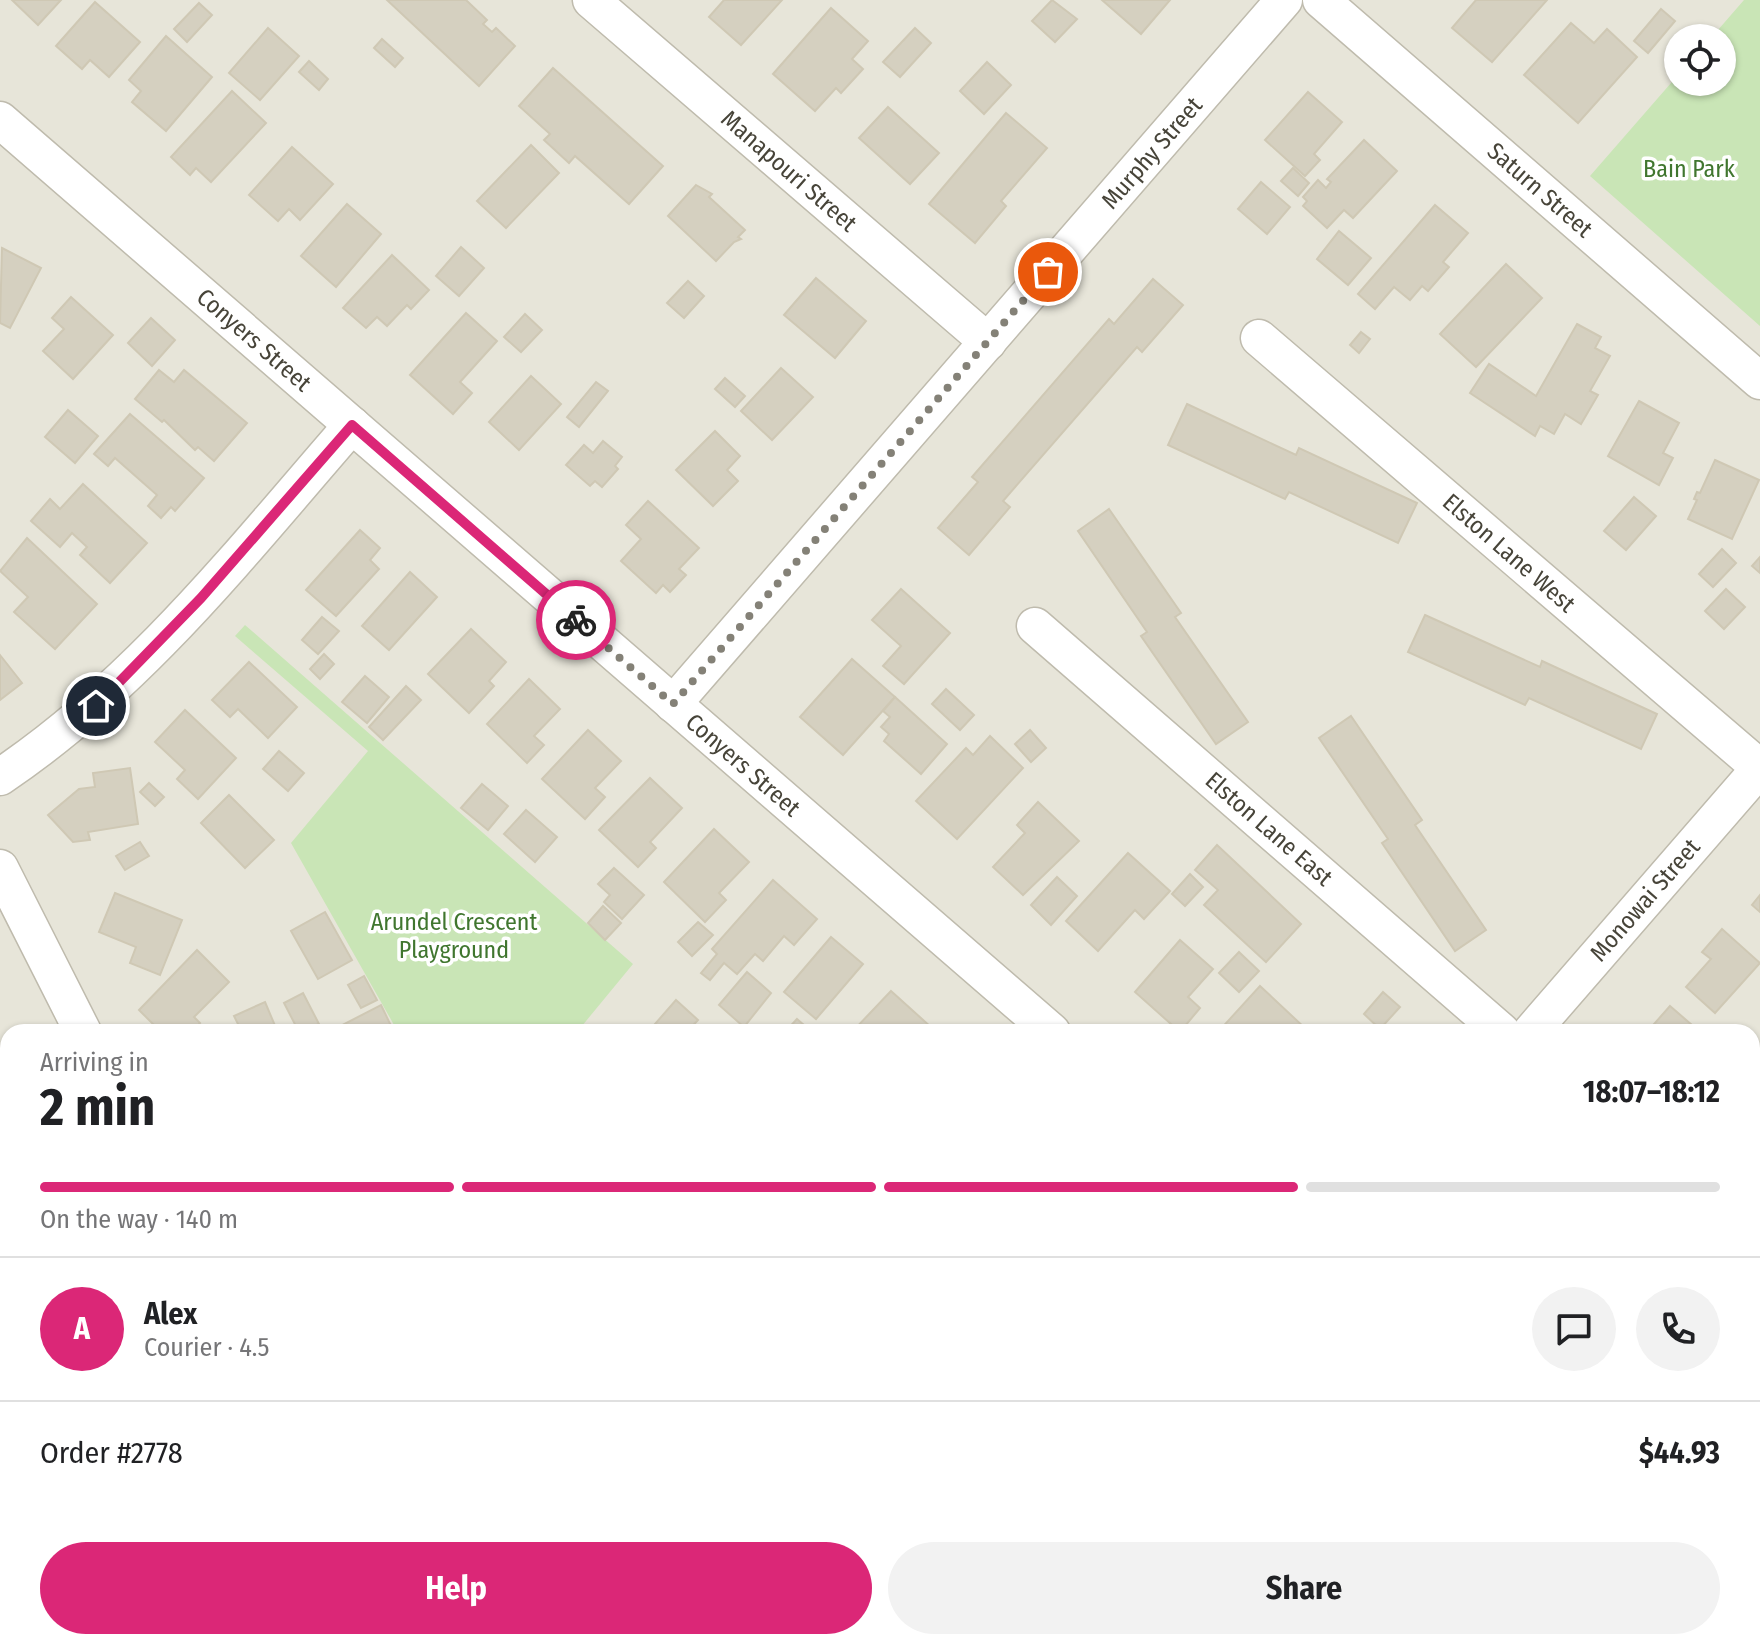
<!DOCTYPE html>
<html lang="en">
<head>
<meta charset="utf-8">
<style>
  body { margin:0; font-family:"Fira Sans Condensed",sans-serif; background:#f2f2f2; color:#202124; height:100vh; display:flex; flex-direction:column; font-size:30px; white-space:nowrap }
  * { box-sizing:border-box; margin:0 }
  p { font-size:26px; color:#757577 }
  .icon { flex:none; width:44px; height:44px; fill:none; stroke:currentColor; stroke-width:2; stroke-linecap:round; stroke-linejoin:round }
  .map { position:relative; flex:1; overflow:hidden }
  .side { position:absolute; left:0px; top:1024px; width:1760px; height:626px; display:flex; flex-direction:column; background:#fff; border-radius:24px 24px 0 0; box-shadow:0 2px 6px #0004 }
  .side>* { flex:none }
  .controls { position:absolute; left:1664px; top:24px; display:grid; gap:16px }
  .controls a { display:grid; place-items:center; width:72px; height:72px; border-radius:50%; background:#fff; box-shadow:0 2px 6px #0004; font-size:40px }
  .pin { position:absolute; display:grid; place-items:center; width:68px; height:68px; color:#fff; margin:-34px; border:4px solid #fff; border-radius:50%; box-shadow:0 2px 8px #0007 }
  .courier { position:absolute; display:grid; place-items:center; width:80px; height:80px; margin:-40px; border:6px solid #db2777; border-radius:50%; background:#fff; color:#222; box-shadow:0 2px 10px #0007 }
  .overview em { font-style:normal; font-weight:700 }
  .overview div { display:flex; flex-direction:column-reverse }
  .overview { display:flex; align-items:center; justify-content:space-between; height:136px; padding:0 40px }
  h1 { font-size:52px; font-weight:700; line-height:60px }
  .bar { display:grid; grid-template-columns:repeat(4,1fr); gap:12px 8px; align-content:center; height:96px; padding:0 40px }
  .bar i { height:10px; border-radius:6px; background:#e0e0e0 }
  .bar .active { background:#db2777 }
  .bar p { grid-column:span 4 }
  .line { display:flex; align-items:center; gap:20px; padding:0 40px; border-top:2px solid #e0e0e0 }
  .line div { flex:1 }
  .round { display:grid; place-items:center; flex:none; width:84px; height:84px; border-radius:42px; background:#f2f2f2 }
  .button { display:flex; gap:16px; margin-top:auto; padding:16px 40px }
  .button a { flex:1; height:92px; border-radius:48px; background:#db2777; color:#fff; font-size:32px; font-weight:700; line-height:92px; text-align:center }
  .button a+a { background:#f2f2f2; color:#202124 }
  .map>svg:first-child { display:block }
  .residential { fill:#e7e5d9; fill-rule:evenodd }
  .green { fill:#c9e5b6 }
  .building { fill:#d5d0c0; stroke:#cfc8b4; stroke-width:2 }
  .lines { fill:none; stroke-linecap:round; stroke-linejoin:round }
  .minor-casing { stroke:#bfbbad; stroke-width:39 }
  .minor { stroke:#fff; stroke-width:36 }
  .done { stroke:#848177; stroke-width:8; stroke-dasharray:0 14.4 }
  .route { stroke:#db2777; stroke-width:10 }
  .labels { text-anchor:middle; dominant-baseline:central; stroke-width:7; stroke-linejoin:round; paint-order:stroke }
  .street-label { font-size:24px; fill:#474439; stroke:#fff }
  .park-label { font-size:24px; fill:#40762f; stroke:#fff }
</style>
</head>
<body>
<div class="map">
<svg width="1760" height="1649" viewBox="0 0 1760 1649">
  <rect width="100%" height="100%" fill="#f4f2ea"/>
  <path class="residential" d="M0,0H1760V1649H0ZM1678,38H1722V82H1678ZM8,1032H1752V1642H8Z"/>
  <g class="green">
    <path d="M1744,0H1760V326L1590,176L1678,75V82H1722V38H1711Z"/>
    <path d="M245,625L633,964L577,1032H398L291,843L368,751L235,636Z"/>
  </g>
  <g class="building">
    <path d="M12,0H61L38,25Z"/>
    <path d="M387,0H466L487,20L483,24L492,32L496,28L515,46L479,86Z"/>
    <path d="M724,0H782L741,45L709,17Z"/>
    <path d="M1052,0L1077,19L1055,42L1032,21Z"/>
    <path d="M1102,0H1170L1141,34Z"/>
    <path d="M1476,0H1547L1492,62L1452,28Z"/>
    <path d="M95,2L140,42L109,77L90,60L82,69L56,46Z"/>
    <path d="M199,3L212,15L187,42L174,29Z"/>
    <path d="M831,8L868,41L852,59L863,69L841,93L836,88L815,111L773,74Z"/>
    <path d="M1661,9L1675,21L1648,53L1634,41Z"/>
    <path d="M1571,23L1594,43L1607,29L1637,57L1578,123L1524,75Z"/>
    <path d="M268,28L299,56L260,100L229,73Z"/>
    <path d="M915,28L931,43L900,77L883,62Z"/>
    <path d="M166,36L212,77L166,131L132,102L141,91L129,80Z"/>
    <path d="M382,39L403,58L395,67L374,48Z"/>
    <path d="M309,61L328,79L319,90L299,72Z"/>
    <path d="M987,62L1011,85L984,114L960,91Z"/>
    <path d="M553,68L663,166L629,204L575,156L569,163L544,140L550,134L519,106Z"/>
    <path d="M232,91L266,123L211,182L196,168L190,175L171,157Z"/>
    <path d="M1308,92L1342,122L1314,154L1320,160L1305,176L1265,140Z"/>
    <path d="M888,107L939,153L910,184L859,138Z"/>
    <path d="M1006,113L1047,148L1001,201L1006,206L975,243L929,204Z"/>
    <path d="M1364,140L1397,171L1353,218L1344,210L1327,228L1303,206L1307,201L1303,197L1318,180L1326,188L1331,182L1327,179Z"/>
    <path d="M531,145L559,173L506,228L477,201Z"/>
    <path d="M292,147L333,184L300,220L289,209L278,221L249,195Z"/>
    <path d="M1293,168L1309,183L1298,196L1281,181Z"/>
    <path d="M1261,182L1290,207L1267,234L1238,209Z"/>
    <path d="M696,185L712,194L709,197L745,230L738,237L741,239L734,242L716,261L668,216Z"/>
    <path d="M347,204L381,234L336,287L301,256Z"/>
    <path d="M1435,205L1468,233L1443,262L1449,267L1428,291L1422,286L1410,300L1394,287L1375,309L1358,294Z"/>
    <path d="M1339,231L1371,258L1348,285L1317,259Z"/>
    <path d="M461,247L484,268L459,296L436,276Z"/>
    <path d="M2,248L41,268L10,328L0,323Z"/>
    <path d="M392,255L429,290L411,309L407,305L387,326L377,317L366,328L343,308Z"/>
    <path d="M1506,264L1542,298L1476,367L1440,334Z"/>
    <path d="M816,278L866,321L835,358L784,315Z"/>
    <path d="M1153,279L1183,305L1142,352L1137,347L1003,501L1010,507L969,555L938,528L978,482L972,477L1109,319L1114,324Z"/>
    <path d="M688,281L704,296L684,318L667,303Z"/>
    <path d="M71,297L113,335L73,379L43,351L64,329L52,318Z"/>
    <path d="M466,313L497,341L460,382L472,393L453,414L410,375Z"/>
    <path d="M525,314L542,330L521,352L504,337Z"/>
    <path d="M151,318L175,340L152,366L128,343Z"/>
    <path d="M1577,324L1601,337L1595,348L1610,356L1590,391L1598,395L1581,424L1565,414L1554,434L1540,426L1535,436L1470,393L1489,364L1536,396Z"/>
    <path d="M1361,332L1370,339L1359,353L1350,345Z"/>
    <path d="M781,368L813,397L772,440L741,411Z"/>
    <path d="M159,370L174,382L184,370L247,423L214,461L198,447L195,450L164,420L162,422L135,399Z"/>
    <path d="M531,376L561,404L519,450L489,422Z"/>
    <path d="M725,378L745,396L735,407L715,389Z"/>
    <path d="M596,382L608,391L579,427L567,417Z"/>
    <path d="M1639,401L1679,423L1663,453L1673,458L1659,485L1608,456Z"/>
    <path d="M1187,404L1296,455L1299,448L1417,503L1398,543L1289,492L1285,499L1168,445Z"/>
    <path d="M68,410L98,436L75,463L45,437Z"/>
    <path d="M130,414L204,478L175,511L171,507L161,518L148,506L157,495L115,458L108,466L94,454Z"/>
    <path d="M715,431L740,456L727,470L738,481L713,506L676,470Z"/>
    <path d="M603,441L622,457L615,466L618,469L602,487L595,481L590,486L566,465L584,445L593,453Z"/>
    <path d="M1715,460L1759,480L1732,539L1688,519L1697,500L1694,499L1697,492L1700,493Z"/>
    <path d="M83,484L147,543L110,583L80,555L87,547L72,533L60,547L31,521L50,499L60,509Z"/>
    <path d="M1634,497L1656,516L1626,550L1604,531Z"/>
    <path d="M648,501L699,548L679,569L686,575L670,592L663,585L656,593L621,561L641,539L626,525Z"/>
    <path d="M1109,509L1181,613L1175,617L1248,722L1216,744L1141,636L1147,632L1078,531Z"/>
    <path d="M360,530L380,548L370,560L379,569L336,616L306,590Z"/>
    <path d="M27,538L97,604L55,649L14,612L28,597L0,571Z"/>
    <path d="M1722,549L1736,563L1713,587L1699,574Z"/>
    <path d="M1760,557V573L1752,566Z"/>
    <path d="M410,572L437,597L389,650L362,626Z"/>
    <path d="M901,589L950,633L904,684L883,666L901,646L872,620Z"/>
    <path d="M1726,589L1745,607L1724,629L1705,611Z"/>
    <path d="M1425,615L1540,667L1542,661L1657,714L1641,749L1529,698L1525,705L1408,652Z"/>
    <path d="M322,617L339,631L318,654L302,640Z"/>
    <path d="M471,629L506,662L489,681L494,686L469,713L428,674Z"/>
    <path d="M324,654L334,664L320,679L310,669Z"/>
    <path d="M0,655L22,683L0,700Z"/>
    <path d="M852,659L895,697L843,755L800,717Z"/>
    <path d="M249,662L297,707L268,738L238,709L230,717L212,700Z"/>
    <path d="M365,676L389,697L367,723L342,702Z"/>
    <path d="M529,679L560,709L534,736L544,745L527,763L487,724Z"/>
    <path d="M406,686L421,700L383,740L369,727Z"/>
    <path d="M946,689L974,715L960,730L932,704Z"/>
    <path d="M895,697L947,744L921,774L884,741L889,734L881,727L890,717L883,711Z"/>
    <path d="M185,710L236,758L198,799L177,779L185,770L155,742Z"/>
    <path d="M1351,716L1422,820L1415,825L1486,930L1455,951L1382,843L1388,839L1319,738Z"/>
    <path d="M588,730L621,761L595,788L605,797L585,819L542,779Z"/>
    <path d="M1030,730L1046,748L1031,762L1015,744Z"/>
    <path d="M990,736L1023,768L957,839L916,801L966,748L973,755Z"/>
    <path d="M279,751L304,773L288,791L263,769Z"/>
    <path d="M130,768L138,824L88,832L90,840L73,842L48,815L79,789L95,787L93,773Z"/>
    <path d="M650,778L682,808L650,842L656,848L638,867L599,830Z"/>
    <path d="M149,783L164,797L155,806L140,792Z"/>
    <path d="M482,784L508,806L488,830L461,808Z"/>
    <path d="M229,795L274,840L245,868L201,823Z"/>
    <path d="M1038,802L1079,841L1023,895L993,867L1025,833L1017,825Z"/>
    <path d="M526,810L557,837L535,862L504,834Z"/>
    <path d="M714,829L749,862L719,893L726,900L705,922L664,882Z"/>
    <path d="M140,842L149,856L125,870L116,856Z"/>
    <path d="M1217,845L1301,924L1266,962L1204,905L1218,890L1195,870Z"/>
    <path d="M1128,853L1170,891L1144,919L1135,910L1098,951L1066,921Z"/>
    <path d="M614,868L644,895L622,919L604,902L610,895L598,884Z"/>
    <path d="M1190,874L1203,887L1185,906L1172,894Z"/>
    <path d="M1057,877L1077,896L1051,925L1031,905Z"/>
    <path d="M773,880L817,919L794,945L784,936L763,961L755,954L737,974L724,963L710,980L701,973L717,954L712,949Z"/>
    <path d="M115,893L182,920L160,975L130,963L136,947L99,932Z"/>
    <path d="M1760,895V912L1752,905Z"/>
    <path d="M603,906L621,923L605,940L588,923Z"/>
    <path d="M325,912L352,960L318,979L291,931Z"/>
    <path d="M698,922L713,935L692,956L678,942Z"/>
    <path d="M1722,929L1760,963L1715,1013L1686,987L1711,959L1702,952Z"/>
    <path d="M831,937L863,964L816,1019L784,992Z"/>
    <path d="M1180,940L1213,969L1188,997L1200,1008L1180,1032L1135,992Z"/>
    <path d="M197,950L229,982L194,1017L200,1023L192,1032H161L139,1010Z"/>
    <path d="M1239,952L1259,971L1239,992L1219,973Z"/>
    <path d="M747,972L771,993L744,1027L719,1005Z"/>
    <path d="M364,976L377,1000L361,1008L348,985Z"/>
    <path d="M1260,986L1307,1030L1305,1032H1218Z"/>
    <path d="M891,991L932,1028L928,1032H852Z"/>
    <path d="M1383,992L1400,1007L1380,1029L1364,1014Z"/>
    <path d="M303,993L319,1024L299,1032L284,1003Z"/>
    <path d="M676,1000L698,1020L687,1032H648Z"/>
    <path d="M265,1002L276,1028L268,1032H242L234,1016Z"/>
    <path d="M381,1005L394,1032H329Z"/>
    <path d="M1670,1006L1700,1032H1647Z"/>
    <path d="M797,1019L812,1032H785Z"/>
    <path d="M8,1056V1107L0,1112V1062Z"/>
    <path d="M1752,1070L1760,1077V1096L1752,1104Z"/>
    <path d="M1752,1155L1760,1162L1757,1201L1752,1197Z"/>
    <path d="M8,1157V1206L0,1210V1161Z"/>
    <path d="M8,1300V1317L0,1319V1302Z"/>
    <path d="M1752,1385L1760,1392V1398L1752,1407Z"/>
    <path d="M8,1420V1446L0,1447V1421Z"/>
    <path d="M1760,1455V1541L1752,1534V1464Z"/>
    <path d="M0,1593H4L0,1625Z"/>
    <path d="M8,1625V1642H85V1649L6,1645Z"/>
    <path d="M531,1642H583L577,1649H557L560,1646L557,1643L551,1649H536Z"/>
    <path d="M667,1642L698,1645L720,1642L713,1649H660Z"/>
    <path d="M803,1642H826L833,1649H796Z"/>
    <path d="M892,1642H927L921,1649H900Z"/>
    <path d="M949,1642H979L991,1649H945Z"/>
    <path d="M1286,1642H1350L1354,1649H1277Z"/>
    <path d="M1372,1642H1420L1424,1646L1380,1649Z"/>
    <path d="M1506,1642H1535L1528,1649H1513Z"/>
  </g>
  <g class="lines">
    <defs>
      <g id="minor">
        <path d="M591,0L988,342"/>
        <path d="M1321,0L1760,381"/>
        <path d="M0,120L1052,1032"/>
        <path d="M1259,338L1760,768L1531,1032"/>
        <path d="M1035,626L1502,1032"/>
        <path d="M673,704L1284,0"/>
        <path d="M0,777C140,683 242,551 352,425"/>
        <path d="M0,868L83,1032"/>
        <path d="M421,1642L432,1649"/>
        <path d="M1096,1642L1104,1649"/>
        <path d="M1752,1642L1757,1649"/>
        <path d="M153,1649L154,1642"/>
      </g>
    </defs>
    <use href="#minor" class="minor-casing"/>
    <use href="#minor" class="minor"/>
  </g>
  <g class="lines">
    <path class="done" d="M576,620L673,704L1048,272"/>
    <path class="route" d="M96,706L201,598L352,425L576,620"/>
  </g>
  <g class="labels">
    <g class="street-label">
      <text transform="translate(1152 153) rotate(-49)">Murphy Street</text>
      <text transform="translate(789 171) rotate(41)">Manapouri Street</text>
      <text transform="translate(1540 190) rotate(41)">Saturn Street</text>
      <text transform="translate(254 340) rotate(41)">Conyers Street</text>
      <text transform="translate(1509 553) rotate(41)">Elston Lane West</text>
      <text transform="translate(743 765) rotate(41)">Conyers Street</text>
      <text transform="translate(1269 829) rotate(41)">Elston Lane East</text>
      <text transform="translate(1645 900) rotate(-49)">Monowai Street</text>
    </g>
    <g class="park-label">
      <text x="1689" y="169">Bain Park</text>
      <text x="454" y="922">Arundel Crescent<tspan x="454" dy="28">Playground</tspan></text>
    </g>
  </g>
</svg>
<div class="controls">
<a><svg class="icon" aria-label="locate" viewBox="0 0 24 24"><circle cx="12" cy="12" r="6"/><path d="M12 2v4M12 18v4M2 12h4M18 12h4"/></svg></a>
</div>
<div class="pin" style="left:1048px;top:272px;background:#ea580c"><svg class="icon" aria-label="bag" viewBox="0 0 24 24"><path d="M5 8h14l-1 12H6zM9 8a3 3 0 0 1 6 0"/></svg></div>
<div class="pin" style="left:96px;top:706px;background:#1f2937"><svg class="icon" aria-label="home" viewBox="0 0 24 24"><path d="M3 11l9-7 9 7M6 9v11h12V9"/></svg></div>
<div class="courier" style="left:576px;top:620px"><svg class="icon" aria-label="bike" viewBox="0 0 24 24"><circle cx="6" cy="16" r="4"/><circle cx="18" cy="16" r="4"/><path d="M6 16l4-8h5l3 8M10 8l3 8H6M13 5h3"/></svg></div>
<section class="side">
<div class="overview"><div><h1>2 min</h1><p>Arriving in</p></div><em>18:07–18:12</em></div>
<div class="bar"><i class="active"></i><i class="active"></i><i class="active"></i><i></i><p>On the way · 140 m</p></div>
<div class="line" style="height:144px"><b class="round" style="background:#db2777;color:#fff">A</b><div><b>Alex</b><p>Courier · 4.5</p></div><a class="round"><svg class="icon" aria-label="chat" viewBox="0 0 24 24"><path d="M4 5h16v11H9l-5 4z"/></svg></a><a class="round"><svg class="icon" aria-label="phone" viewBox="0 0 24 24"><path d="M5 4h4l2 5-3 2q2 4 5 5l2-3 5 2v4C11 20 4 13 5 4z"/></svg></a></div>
<div class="line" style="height:104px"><div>Order #2778</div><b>$44.93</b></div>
<div class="button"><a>Help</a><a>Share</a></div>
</section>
</div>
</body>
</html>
